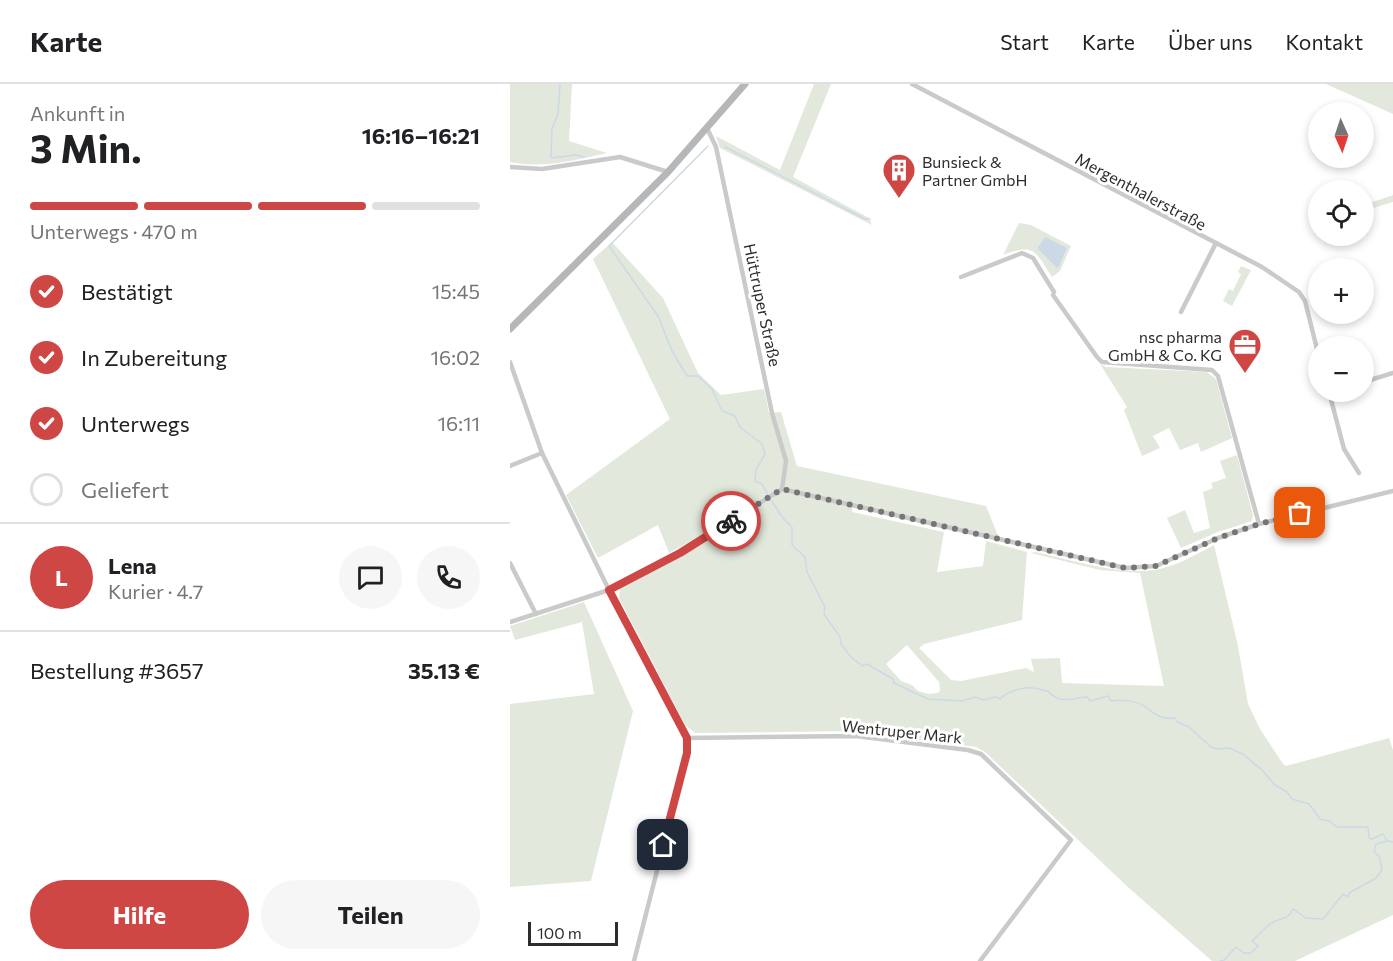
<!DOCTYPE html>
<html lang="de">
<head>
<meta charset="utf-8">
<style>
  body { margin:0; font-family:Commissioner,sans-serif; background:#f6f6f6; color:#202124; height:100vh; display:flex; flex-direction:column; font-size:22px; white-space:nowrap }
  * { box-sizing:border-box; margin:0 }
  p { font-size:20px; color:#757577 }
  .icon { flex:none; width:33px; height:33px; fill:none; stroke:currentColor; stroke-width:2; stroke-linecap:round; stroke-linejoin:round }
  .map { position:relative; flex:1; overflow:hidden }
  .drawer { display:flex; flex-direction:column; background:#fff; width:510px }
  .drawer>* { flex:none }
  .needle { width:39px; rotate:177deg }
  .buttons { position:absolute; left:798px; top:18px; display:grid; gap:12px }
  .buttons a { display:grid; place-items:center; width:66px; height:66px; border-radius:50%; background:#fff; box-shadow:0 3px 9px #0003; font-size:30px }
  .scale { position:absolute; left:18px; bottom:15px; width:90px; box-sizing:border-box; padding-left:6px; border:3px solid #2d2d2d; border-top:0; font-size:16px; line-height:21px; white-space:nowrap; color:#2d2d2d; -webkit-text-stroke:4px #fff; paint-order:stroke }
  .pin { position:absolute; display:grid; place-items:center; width:51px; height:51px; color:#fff; margin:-26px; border-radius:12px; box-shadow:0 3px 9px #0006 }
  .courier { position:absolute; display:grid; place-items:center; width:60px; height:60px; margin:-30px; border:4px solid #cf4745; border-radius:50%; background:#fff; color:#222; box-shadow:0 2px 8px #0007 }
  .overview em { font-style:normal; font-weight:700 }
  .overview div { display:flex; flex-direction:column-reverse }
  .overview { display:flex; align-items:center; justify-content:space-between; height:102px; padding:0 30px }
  h1 { font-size:39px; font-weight:700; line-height:45px }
  .bar { display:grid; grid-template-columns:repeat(4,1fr); gap:9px 6px; align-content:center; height:72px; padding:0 30px }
  .bar i { height:8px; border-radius:4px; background:#e0e0e0 }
  .bar .on { background:#cf4745 }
  .bar p { grid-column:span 4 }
  .line { display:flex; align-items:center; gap:15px; padding:0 30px; border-top:2px solid #e0e0e0 }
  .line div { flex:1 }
  .round { display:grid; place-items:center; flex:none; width:63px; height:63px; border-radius:32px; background:#f6f6f6 }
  ol { padding:0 30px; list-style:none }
  li { display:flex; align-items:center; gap:18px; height:66px }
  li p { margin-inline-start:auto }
  li .icon { padding:6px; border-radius:50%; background:#cf4745; color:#fff; stroke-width:4 }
  li:last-child { color:#757577 }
  li i { width:33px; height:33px; border:3px solid #e0e0e0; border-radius:50% }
  .button { display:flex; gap:12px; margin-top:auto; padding:12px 30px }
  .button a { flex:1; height:69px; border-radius:36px; background:#cf4745; color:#fff; font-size:24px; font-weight:700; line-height:69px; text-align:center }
  .button a+a { background:#f6f6f6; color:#202124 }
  header { display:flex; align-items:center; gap:36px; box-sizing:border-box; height:84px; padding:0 30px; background:#fff; border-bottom:2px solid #e0e0e0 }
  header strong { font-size:28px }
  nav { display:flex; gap:33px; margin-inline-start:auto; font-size:21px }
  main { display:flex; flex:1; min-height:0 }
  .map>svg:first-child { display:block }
  .green { fill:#e2e9dc; fill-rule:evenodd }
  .water { fill:#cbd9e7 }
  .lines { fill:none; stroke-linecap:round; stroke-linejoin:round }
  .stream { stroke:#cbd9e7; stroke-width:1.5 }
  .minor { stroke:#cacaca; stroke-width:4.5 }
  .secondary { stroke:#b7b7b7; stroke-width:7 }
  .done { stroke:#767676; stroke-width:6; stroke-dasharray:0 10.8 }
  .route { stroke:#cf4745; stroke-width:8 }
  .labels { text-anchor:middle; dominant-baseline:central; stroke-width:6; stroke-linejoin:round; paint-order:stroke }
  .poi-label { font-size:16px; fill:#2d2d2d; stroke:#fff; text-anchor:start }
  .street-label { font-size:16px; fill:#2d2d2d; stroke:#fff }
</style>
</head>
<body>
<header>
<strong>Karte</strong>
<nav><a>Start</a><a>Karte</a><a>Über uns</a><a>Kontakt</a></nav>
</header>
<main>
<section class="drawer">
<div class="overview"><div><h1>3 Min.</h1><p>Ankunft in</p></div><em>16:16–16:21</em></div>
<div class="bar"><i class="on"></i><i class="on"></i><i class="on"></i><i></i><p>Unterwegs · 470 m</p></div>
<ol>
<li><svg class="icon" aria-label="check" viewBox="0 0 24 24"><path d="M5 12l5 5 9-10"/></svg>Bestätigt<p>15:45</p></li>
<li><svg class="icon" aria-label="check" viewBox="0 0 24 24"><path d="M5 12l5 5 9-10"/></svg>In Zubereitung<p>16:02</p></li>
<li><svg class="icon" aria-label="check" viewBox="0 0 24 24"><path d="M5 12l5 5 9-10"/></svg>Unterwegs<p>16:11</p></li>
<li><i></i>Geliefert</li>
</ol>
<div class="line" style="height:108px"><b class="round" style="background:#cf4745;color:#fff">L</b><div><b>Lena</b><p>Kurier · 4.7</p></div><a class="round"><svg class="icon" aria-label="chat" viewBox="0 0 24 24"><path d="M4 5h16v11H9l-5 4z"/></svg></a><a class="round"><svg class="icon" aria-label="phone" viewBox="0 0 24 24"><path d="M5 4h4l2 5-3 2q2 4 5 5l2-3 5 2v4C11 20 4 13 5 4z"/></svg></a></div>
<div class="line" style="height:78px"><div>Bestellung #3657</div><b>35.13 €</b></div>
<div class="button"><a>Hilfe</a><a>Teilen</a></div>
</section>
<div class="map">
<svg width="883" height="877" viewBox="0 0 883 877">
  <rect width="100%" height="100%" fill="#fff"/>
  <g class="green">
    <path d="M0,0H62L59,57L97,69C64,76 35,85 0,78Z"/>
    <path d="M304,0H321L283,93L359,134L362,141L210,64L206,52L270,86Z"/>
    <path d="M816,0H883V30Z"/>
    <path d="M883,111V118L854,127V121Z"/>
    <path d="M509,139L521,141L561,162L550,187L542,193C525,167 525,159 493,171ZM533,156L557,164L550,181L538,174L527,164Z"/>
    <path d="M102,158L153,214L188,289L211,311L254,305L259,329L271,328L287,382L476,422L489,454L343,422L342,428L434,448L427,488L473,482L476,457L517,468L512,536L414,560L409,564L441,596L451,597L516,584L524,588L521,575L550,574L552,599L654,602L630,489L590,486L521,469L525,468C563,476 605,491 644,486C666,483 686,470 704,461L728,562L738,620L750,645L773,680L776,682L879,654L883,666V831L785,877H702L620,805L475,668L466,663L359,650L347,647L185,649L175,641L109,514L110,504L125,497L220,441L216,437L159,469L148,441L88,474L56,411L160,335L83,175ZM397,561L429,598L430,606L428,609L419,610L408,607L402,601L391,597L376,580Z"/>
    <path d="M731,182L741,186L722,222L713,217L719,205L723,207L731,190L728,188Z"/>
    <path d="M590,280L596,283L697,288L706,295L722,354L691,368L688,359L670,366L659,344L643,352L650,364L632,372L614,326L617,323Z"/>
    <path d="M727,371L743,431L742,437L708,448L671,464L657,434L675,426L684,449L700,444L693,408L703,404L701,399L716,394L710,377Z"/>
    <path d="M74,518L123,627L81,797L0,803V620L84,610L72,538L5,556L0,542Z"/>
  </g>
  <path class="water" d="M535,153L557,164L550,181L547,184L527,164Z"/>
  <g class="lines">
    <g class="stream">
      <path d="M50,0L48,30L42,45L41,74L66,71L74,73"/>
      <path d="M198,62L99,162L148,232L162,267L177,292H188L202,305L212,327L225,332L230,343L252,360L255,370L246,386L245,397L252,400L258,411"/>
      <path d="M215,63L355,135H360"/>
      <path d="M260,415C268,425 271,435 282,443V461L295,473L297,488L315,523L314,530L330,553L331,560L340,572L352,582L357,580L383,595L384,599L418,615L452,617L465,613L474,616L485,613L490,615C498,607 513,603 523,604C529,604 532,607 538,607C550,621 561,614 577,613L580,617L598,612L601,617C610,615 627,617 634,622C645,630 651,636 665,634L667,638L679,643L701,663L707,665L719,664L733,670L753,687L765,701L777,708L782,715L799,720L810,735L819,737L827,743H858L859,754L862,755L873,750L877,757L883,758"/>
      <path d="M710,877L714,876L726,863L734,869H741L748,862L742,857C748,852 754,844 760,840C770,833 778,837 783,825L796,834L813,835L833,810L838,813L839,809L866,794L872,786L869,772L864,768L866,760L877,757"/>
    </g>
    <g class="minor">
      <path d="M402,0L752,183L789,208L795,217L808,269"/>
      <path d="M197,44L206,63L262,329L276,377L272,405"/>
      <path d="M0,83L32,85L110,73L158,88"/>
      <path d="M451,193L512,169L523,174L544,208"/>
      <path d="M543,211L587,273L592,278L702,286L708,292L749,440L883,407"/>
      <path d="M671,228L706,159"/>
      <path d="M0,278L32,369L99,506L177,654V669L124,877"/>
      <path d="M854,298L883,289"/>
      <path d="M819,308L834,365L849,389"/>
      <path d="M0,382L32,369"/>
      <path d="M0,479L26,530"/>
      <path d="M0,538L99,506L170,469L272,405L615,484L646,482L708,454L749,440"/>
      <path d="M177,654L346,652L458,666L471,670L561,756L470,877"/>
    </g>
    <path class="secondary" d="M0,245L158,88L235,0"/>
  </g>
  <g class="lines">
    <path class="done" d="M221,437L272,405L615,484L646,482L708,454L749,440L790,429"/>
    <path class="route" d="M153,761L177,669V654L99,506L170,469L221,437"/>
  </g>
  <defs>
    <symbol id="building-pin" viewBox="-11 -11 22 30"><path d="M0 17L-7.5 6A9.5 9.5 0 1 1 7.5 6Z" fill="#cf4745" stroke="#fff"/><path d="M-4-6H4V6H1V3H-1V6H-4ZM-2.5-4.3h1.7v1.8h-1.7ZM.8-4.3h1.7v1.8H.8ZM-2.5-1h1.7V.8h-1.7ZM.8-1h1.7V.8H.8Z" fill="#fff"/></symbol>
    <symbol id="office-pin" viewBox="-11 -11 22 30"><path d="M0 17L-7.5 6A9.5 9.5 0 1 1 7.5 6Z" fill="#cf4745" stroke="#fff"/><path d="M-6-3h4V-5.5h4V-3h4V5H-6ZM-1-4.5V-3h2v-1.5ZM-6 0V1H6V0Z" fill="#fff"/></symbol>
  </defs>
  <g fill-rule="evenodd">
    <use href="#building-pin" x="370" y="67" width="38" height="52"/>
    <use href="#office-pin" x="716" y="242" width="38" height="52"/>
  </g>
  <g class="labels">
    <g class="poi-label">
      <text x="412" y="77">Bunsieck &amp;<tspan x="412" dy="18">Partner GmbH</tspan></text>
      <text x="712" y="252" text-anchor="end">nsc pharma<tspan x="712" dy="18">GmbH &amp; Co. KG</tspan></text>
    </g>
    <g class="street-label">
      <text transform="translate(631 107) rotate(28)">Mergenthalerstraße</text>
      <text transform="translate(253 221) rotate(78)">Hüttruper Straße</text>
      <text transform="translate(392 647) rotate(6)">Wentruper Mark</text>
    </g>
  </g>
</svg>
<div class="buttons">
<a><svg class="needle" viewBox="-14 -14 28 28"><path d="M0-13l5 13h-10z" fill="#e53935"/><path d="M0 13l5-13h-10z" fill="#757577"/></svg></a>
<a><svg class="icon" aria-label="locate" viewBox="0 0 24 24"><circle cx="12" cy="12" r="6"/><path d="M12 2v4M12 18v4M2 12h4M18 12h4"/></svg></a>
<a>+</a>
<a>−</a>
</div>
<div class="scale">100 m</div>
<div class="pin" style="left:790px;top:429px;background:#ea580c"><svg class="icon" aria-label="bag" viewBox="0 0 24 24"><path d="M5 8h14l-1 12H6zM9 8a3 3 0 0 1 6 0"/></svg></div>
<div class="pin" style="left:153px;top:761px;background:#1f2937"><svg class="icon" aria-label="home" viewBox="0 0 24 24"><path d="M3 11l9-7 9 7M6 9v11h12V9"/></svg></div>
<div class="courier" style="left:221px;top:437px"><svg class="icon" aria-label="bike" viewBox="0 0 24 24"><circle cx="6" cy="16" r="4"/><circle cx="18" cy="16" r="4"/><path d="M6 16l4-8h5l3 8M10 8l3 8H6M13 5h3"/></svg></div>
</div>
</main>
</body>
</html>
